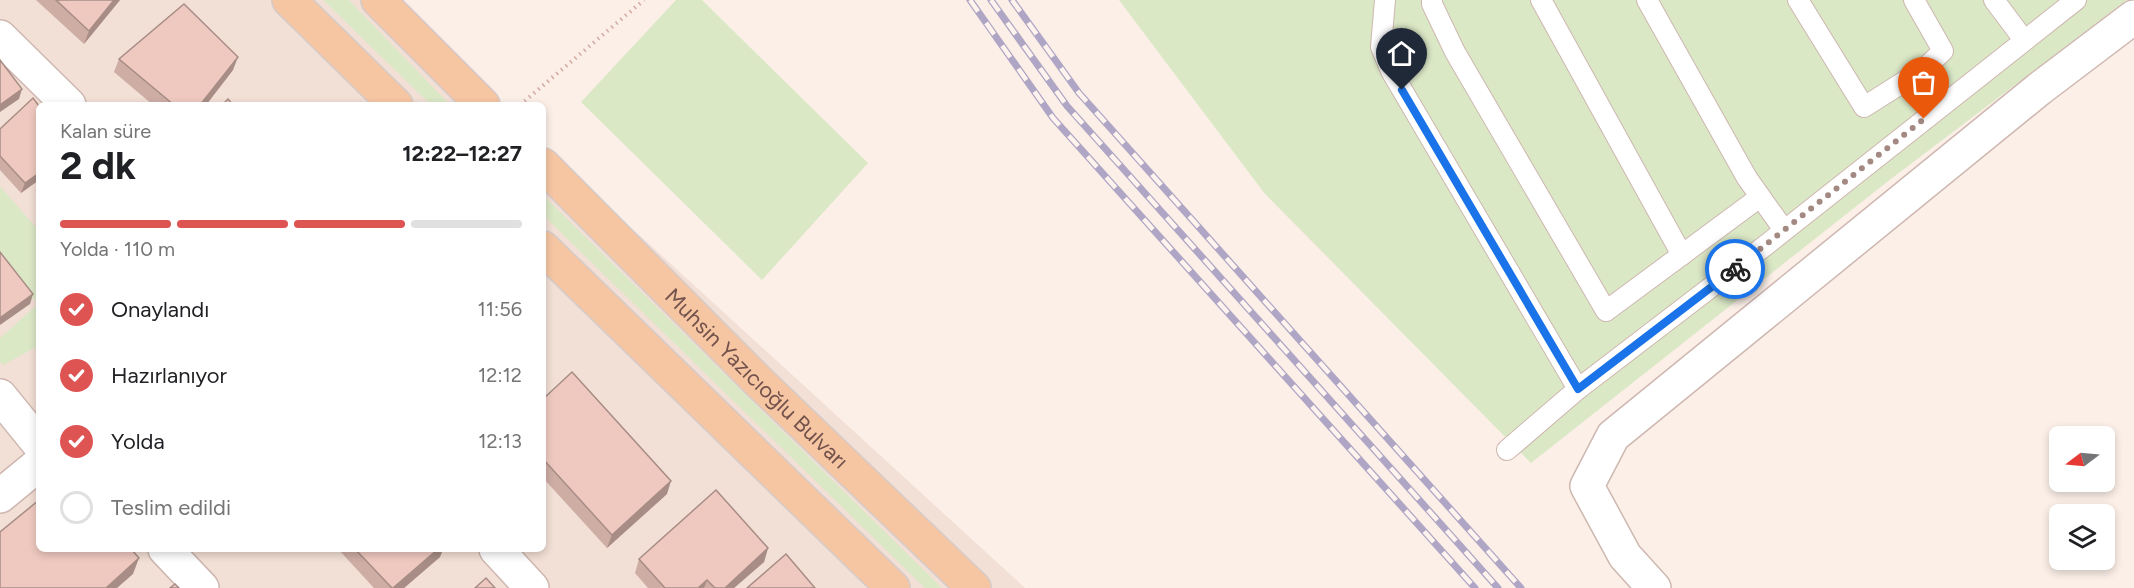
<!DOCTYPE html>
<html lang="tr">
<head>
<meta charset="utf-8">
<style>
  body { margin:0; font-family:Figtree,sans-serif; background:#f2f2f2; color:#202124; height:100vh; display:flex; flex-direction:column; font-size:22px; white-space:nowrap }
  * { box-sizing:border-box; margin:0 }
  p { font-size:20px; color:#757577 }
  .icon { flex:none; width:33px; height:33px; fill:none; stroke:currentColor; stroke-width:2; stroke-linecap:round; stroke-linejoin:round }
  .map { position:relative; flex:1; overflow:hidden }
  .panel { position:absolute; left:36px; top:102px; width:510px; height:450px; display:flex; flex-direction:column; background:#fff; border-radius:9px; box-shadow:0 3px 9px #0003 }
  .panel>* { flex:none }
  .needle { width:39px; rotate:254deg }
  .buttons { position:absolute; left:2049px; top:426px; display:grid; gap:12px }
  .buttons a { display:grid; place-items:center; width:66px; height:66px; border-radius:9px; background:#fff; box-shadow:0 3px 9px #0003; font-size:30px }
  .pin { position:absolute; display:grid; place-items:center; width:51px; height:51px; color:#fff; margin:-62px -26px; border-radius:50% 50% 50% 0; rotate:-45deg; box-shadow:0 0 6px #0007 }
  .pin .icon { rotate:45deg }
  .courier { position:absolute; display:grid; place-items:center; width:60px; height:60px; margin:-30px; border:4px solid #1a73e8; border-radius:50%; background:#fff; color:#222; box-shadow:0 2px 8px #0007 }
  .headline em { font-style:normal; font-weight:700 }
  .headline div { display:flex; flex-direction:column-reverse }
  .headline { display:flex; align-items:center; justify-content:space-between; height:102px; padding:0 24px }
  h1 { font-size:39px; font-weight:700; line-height:45px }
  .bar { display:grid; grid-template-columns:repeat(4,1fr); gap:9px 6px; align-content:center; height:72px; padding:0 24px }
  .bar i { height:8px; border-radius:4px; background:#e0e0e0 }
  .bar .on { background:#de5453 }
  .bar p { grid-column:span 4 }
  ol { padding:0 24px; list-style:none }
  li { display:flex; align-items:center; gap:18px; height:66px }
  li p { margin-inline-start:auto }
  li .icon { padding:6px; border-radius:50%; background:#de5453; color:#fff; stroke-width:4 }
  li:last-child { color:#757577 }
  li i { width:33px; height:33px; border:3px solid #e0e0e0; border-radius:50% }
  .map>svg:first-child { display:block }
  .residential { fill:#f2dfd5 }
  .green { fill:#dbe8c6 }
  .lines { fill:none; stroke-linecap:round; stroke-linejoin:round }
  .lane-casing { stroke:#ceb7b0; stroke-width:22 }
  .street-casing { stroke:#ceb7b0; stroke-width:36 }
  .primary-casing { stroke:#d5cbc9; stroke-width:36 }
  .path { stroke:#d4aba3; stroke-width:4; stroke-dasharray:1.5 4.5; stroke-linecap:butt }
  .lane { stroke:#fff; stroke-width:20 }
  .street { stroke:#fff; stroke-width:33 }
  .primary { stroke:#f6c6a3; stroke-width:33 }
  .rail-casing { stroke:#afa5c4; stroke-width:7 }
  .rail { stroke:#fef4ed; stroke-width:4.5; stroke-dasharray:14; stroke-linecap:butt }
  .wall { fill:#ceada5 }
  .shaded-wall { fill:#a78d86 }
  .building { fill:#efc9c0; stroke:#a78d86; stroke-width:1.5 }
  .done { stroke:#a38982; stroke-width:6; stroke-dasharray:0 10.8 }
  .route { stroke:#1a73e8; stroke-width:8 }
  .labels { text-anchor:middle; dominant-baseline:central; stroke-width:4.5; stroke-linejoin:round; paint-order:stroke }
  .street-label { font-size:22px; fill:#73524c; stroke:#fef4ed }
</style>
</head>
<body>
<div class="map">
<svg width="2134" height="588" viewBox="0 0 2134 588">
  <rect width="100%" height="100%" fill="#fbefe7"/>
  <path class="residential" d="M0,0H392L497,105H39V549H543V147L1025,588H0Z"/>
  <g class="green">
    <path d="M323,0H349L450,105H431Z"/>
    <path d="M676,0H702L868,163L762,280L581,102Z"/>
    <path d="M1119,0H2127L1887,182L1531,463L1265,194Z"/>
    <path d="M0,186L39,231V349L36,347L3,365L0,362V338L38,304L0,258Z"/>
    <path d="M543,195L942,588H925L543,215Z"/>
  </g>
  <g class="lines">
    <defs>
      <g id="lane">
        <path d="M1385,0L1381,47L1391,71L1578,389"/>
        <path d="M1432,0V4L1455,52L1606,311L1760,197"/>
        <path d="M1541,0L1682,255"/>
        <path d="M1647,0L1747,178L1784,230"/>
        <path d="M1798,0L1864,107L1924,69L1943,51L1914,0"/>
        <path d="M1994,0L2024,40"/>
        <path d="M1507,450L1578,389L1766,245L2076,0"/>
      </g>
      <g id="street">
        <path d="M0,37L69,105"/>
        <path d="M0,396L39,444"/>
        <path d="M0,496L39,464"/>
        <path d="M165,549L202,588"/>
        <path d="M496,549L532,588"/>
        <path d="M1654,588L1625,556L1587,486L1613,436L2039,89L2134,17"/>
      </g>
      <g id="primary">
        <path d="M289,0L396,105"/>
        <path d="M378,0L483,105"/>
        <path id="s1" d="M543,165L760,383L974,588"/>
        <path d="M543,248L893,588"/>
      </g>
    </defs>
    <use href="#lane" class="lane-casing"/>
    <use href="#street" class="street-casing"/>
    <use href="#primary" class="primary-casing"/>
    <path class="path" d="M520,105L644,0"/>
    <use href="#lane" class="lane"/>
    <use href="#street" class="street"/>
    <use href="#primary" class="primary"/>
    <defs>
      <g id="rail">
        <path d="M970,0L1053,118L1475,588"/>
        <path d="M991,0L1067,106L1498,588"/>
        <path d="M1012,0L1079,93L1521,588"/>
      </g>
    </defs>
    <use href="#rail" class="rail-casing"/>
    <use href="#rail" class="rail"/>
  </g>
  <g class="wall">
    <path d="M36,0H120L84,44Z"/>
    <path d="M119,59L233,70L206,105H153L114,72Z"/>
    <path d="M39,106V180L21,193L0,170V129Z"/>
    <path d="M543,399L667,494L607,548L543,478Z"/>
    <path d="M768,548L764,562L734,588H648L635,573L639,559Z"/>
    <path d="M338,549H443L440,557L404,588H374Z"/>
  </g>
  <g class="shaded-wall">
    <path d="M114,0H120L84,44L89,31Z"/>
    <path d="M238,57L233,70L206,105H200Z"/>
    <path d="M22,89L19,99L0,112V105Z"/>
    <path d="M39,173V180L21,193L25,183Z"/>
    <path d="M33,294L30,304L0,325V318Z"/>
    <path d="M671,481L667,494L607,548L612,535Z"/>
    <path d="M768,548L764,562L734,588H725Z"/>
    <path d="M438,549H443L440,557L404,588H393Z"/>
    <path d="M139,558L133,574L117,588H106Z"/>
    <path d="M707,580L704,588H698Z"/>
  </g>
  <g class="building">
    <path d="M56,0H114L89,31Z"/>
    <path d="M184,4L238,57L200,105H174L119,59Z"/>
    <path d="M0,60L22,89L0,105Z"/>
    <path d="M33,98L39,106V173L25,183L0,156V129Z"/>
    <path d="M228,99L233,105H222Z"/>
    <path d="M0,252L33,294L0,318Z"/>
    <path d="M572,372L671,481L612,535L543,459V399Z"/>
    <path d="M716,490L768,548L725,588H715L707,580L698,588H665L639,559Z"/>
    <path d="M39,500V549H131L139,558L106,588H0V532Z"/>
    <path d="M355,549H438L393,588H392Z"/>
    <path d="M786,554L815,588H747Z"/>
    <path d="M486,578L495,588H475Z"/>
    <path d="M175,584L179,588H170Z"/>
  </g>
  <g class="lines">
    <path class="done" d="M1735,269L1924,119"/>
    <path class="route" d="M1402,90L1578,389L1735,269"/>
  </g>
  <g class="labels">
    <g class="street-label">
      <text stroke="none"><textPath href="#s1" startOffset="302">Muhsin Yazıcıoğlu Bulvarı</textPath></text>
    </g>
  </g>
</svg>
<div class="buttons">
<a><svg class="needle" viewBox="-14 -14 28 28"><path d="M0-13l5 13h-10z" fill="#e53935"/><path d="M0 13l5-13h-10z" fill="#757577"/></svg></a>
<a><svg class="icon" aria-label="layers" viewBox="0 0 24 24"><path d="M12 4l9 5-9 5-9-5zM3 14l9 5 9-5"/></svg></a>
</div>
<div class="pin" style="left:1924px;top:119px;background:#ea580c"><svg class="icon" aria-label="bag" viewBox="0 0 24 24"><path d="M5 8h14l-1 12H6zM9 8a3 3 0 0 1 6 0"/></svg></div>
<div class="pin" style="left:1402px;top:90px;background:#1f2937"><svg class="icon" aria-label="home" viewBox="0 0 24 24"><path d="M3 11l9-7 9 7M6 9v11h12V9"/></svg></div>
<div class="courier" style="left:1735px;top:269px"><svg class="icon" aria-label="bike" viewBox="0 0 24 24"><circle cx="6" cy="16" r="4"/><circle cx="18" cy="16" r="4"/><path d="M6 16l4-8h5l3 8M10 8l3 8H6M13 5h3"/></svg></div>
<section class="panel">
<div class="headline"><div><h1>2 dk</h1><p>Kalan süre</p></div><em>12:22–12:27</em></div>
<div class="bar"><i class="on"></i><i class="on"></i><i class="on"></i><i></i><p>Yolda · 110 m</p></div>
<ol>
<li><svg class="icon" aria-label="check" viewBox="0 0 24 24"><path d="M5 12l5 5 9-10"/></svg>Onaylandı<p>11:56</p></li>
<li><svg class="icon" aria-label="check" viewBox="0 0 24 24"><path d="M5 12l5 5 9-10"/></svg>Hazırlanıyor<p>12:12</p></li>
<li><svg class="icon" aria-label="check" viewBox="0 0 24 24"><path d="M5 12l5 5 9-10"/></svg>Yolda<p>12:13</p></li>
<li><i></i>Teslim edildi</li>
</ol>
</section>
</div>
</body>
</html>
